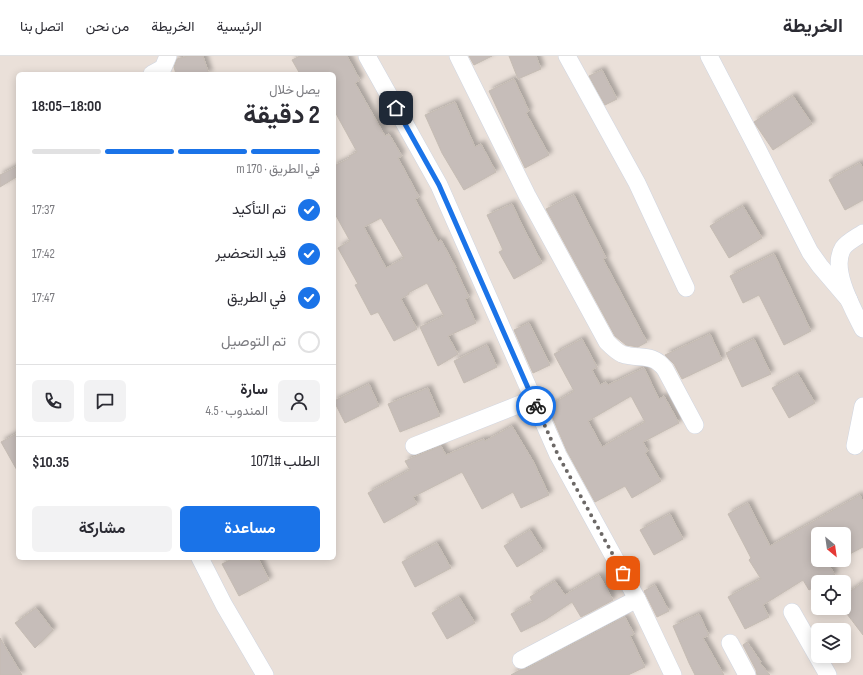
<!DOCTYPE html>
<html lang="ar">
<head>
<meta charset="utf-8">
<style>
  body { margin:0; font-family:"Sofia Sans Condensed",Vazirmatn,sans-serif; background:#f2f2f3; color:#2b2b33; direction:rtl; height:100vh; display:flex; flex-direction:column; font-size:15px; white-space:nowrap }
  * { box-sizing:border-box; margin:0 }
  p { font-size:13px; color:#7c7c81 }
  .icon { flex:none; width:22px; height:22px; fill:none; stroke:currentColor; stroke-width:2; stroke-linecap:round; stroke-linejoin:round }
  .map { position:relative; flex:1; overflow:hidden; direction:ltr }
  .details { position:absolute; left:16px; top:16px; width:320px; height:488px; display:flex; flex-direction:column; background:#fff; border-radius:6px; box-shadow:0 2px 10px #0003; direction:rtl }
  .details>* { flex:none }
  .needle { width:26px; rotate:151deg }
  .tools { position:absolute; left:811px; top:471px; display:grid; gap:8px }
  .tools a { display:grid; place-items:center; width:40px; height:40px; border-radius:6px; background:#fff; box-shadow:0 2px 10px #0003; font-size:20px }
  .pin { position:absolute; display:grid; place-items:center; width:34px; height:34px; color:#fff; margin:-17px; border-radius:8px; box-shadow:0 2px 6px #0006 }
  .courier { position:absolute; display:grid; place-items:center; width:40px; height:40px; margin:-20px; border:3px solid #1a73e8; border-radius:50%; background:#fff; color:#222; box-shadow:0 1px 5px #0007 }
  .head em { font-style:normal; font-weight:700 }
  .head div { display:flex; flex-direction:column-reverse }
  .head { display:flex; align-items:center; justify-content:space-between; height:68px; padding:0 16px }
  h1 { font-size:26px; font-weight:700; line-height:30px }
  .bar { display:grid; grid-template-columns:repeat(4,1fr); gap:6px 4px; align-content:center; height:48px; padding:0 16px }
  .bar i { height:5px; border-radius:3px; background:#e1e1e2 }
  .bar .on { background:#1a73e8 }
  .bar p { grid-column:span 4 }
  .line { display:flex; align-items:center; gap:10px; padding:0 16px; border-top:1px solid #e1e1e2 }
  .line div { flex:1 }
  .round { display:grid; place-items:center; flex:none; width:42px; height:42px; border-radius:6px; background:#f2f2f3 }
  ol { padding:0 16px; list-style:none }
  li { display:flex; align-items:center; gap:12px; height:44px }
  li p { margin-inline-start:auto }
  li .icon { padding:4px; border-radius:50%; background:#1a73e8; color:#fff; stroke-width:4 }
  li:last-child { color:#7c7c81 }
  li i { width:22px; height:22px; border:2px solid #e1e1e2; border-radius:50% }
  .button { display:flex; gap:8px; margin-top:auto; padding:8px 16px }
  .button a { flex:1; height:46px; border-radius:6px; background:#1a73e8; color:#fff; font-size:16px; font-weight:700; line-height:46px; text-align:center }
  .button a+a { background:#f2f2f3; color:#2b2b33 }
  header { display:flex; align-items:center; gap:24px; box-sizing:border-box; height:56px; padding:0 20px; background:#fff; border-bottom:1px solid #e1e1e2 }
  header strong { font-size:19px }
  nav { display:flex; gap:22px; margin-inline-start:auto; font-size:14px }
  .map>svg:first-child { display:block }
  .building { fill:#c6bdb9; stroke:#c5bcb3; fill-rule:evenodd; filter:url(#shadow) }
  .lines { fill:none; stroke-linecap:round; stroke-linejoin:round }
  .minor-casing { stroke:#cfd5e1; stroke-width:18 }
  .minor { stroke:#fff; stroke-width:17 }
  .done { stroke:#6c6866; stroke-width:4; stroke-dasharray:0 7.2 }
  .route { stroke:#1a73e8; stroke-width:5 }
</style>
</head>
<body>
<header>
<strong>الخريطة</strong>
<nav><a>الرئيسية</a><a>الخريطة</a><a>من نحن</a><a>اتصل بنا</a></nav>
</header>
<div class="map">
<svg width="863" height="619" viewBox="0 0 863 619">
  <defs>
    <filter id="shadow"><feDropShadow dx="3.5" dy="-3.5" stdDeviation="2" flood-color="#0004"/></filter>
  </defs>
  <rect width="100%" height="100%" fill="#eae0d9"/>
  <g class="building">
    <path d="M188,0H203L209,18H176L174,11L177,3Z"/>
    <path d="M300,0H347L360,24L355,27L385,80L389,78L402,100L398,102L419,141L415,143L438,186L441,184L456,212H455L469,241L465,243L476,267L448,280L458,298L438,310L420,271L444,260L427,227L408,237L409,238L401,243L417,273L394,285L378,256L371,259L355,229L358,228L338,192L350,185L334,156V110L350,102L349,100L357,96L334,54V18H300L292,4ZM381,162L404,202L386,212L364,171Z"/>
    <path d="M469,0H492L474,9Z"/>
    <path d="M509,0H536L541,13L518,23Z"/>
    <path d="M602,14L617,43L605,49L589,20Z"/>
    <path d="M514,23L529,55L526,57L549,99L525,112L489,35Z"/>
    <path d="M793,40L812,68L773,94L754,66Z"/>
    <path d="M455,46L475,91L481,88L496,116L464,134L442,97L425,59Z"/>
    <path d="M860,107L863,113V144L845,154L829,124Z"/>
    <path d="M18,110V120L0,131V119Z"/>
    <path d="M574,139L606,202L603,203L647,286L638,291L626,289L615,280L546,153Z"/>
    <path d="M512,148L524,173L542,207L514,223L499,196L503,194L487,159Z"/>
    <path d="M743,150L762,182L729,202L710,170Z"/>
    <path d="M774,198L811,275L784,289L759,239L743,247L730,220Z"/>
    <path d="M529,267L550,309L533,317L514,274Z"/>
    <path d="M710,278L722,304L682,323L674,308L665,299Z"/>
    <path d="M582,283L597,311L592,314L600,329L606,326L608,329L644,312L659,343L664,340L679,367L643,386L648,395L645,397L661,425L632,442L625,430L595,446L567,395L548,351L574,335L554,298ZM631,340L645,366L602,391L588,365Z"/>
    <path d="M754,283L771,318L742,331L726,297Z"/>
    <path d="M487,289L497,311L464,327L454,305Z"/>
    <path d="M798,318L815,347L789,362L772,332Z"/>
    <path d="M369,328L379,350L345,367L334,345Z"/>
    <path d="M428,332L440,360L400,376L388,348Z"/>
    <path d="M512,370L533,405L549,439L521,452L513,436L482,453L462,416L413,441L417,448L384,467L368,437L410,414L405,405L441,390L446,399L484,383L485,385Z"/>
    <path d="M18,377V416L1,386Z"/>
    <path d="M860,439L863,446V491L844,501V478H818V504H826L835,519L823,526H818V529L809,534L803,524L763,549L769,561L745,573L728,541L761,523L749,504L751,502L728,458L748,447L770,490Z"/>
    <path d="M670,458L683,483L654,499L640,474Z"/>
    <path d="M530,474L543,495L517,511L504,490Z"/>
    <path d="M437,487L451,512L415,531L402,506Z"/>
    <path d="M234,502H258L269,524L239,540L222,508Z"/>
    <path d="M599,519L613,544L581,561L572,546L545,564L521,576L511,558L533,546L530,541L555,525L565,539Z"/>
    <path d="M863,526V579L844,554V540Z"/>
    <path d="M655,529L669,555L657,561L644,535Z"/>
    <path d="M459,541L475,567L447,583L432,557Z"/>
    <path d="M36,552L53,574L35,592L15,567Z"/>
    <path d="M699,558L709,579L703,582L724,619H695L689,607L673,570Z"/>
    <path d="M625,561L634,578L630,580L645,611L628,619H511L520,614L526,613Z"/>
    <path d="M0,582L22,619H0Z"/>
    <path d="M747,586L761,606L760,607L770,619H757L756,614L743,589Z"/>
  </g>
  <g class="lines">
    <defs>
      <g id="minor">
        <path d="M367,0L439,129L558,399L637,543L673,619"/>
        <path d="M458,0L527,139L607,286C611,290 617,296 622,298C639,304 652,296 665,313L695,369"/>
        <path d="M567,0L637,127L686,232"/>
        <path d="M709,0L758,94L810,196L820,210L849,244"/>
        <path d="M152,18L163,12L168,0"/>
        <path d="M863,177C857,181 847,186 843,192C830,213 853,253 863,273"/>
        <path d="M414,390L533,343"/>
        <path d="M855,390L863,350"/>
        <path d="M200,502L224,549L265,619"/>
        <path d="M792,556L828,619"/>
        <path d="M730,587L747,619"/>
        <path d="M521,604L637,543"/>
      </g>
    </defs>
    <use href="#minor" class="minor-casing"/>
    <use href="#minor" class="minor"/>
  </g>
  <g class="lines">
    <path class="done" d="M536,350L558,399L623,517"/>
    <path class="route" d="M396,52L439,129L536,350"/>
  </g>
</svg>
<div class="tools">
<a><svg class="needle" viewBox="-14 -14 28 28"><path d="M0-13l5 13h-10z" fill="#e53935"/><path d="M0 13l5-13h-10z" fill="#7c7c81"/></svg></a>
<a><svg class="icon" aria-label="locate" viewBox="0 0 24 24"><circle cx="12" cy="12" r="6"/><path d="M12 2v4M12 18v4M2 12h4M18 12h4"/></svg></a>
<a><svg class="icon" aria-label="layers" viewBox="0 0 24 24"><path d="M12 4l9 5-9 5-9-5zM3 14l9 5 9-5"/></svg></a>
</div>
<div class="pin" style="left:623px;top:517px;background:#ea580c"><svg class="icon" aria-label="bag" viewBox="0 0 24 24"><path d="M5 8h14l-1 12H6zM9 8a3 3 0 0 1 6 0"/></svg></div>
<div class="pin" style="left:396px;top:52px;background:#1f2937"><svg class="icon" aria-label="home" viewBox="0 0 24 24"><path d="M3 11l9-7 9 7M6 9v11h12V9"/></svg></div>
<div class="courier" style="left:536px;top:350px"><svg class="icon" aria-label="bike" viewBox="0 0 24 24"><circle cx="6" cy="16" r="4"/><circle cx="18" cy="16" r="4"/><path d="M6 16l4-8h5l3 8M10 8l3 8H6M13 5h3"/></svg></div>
<section class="details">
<div class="head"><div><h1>2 دقيقة</h1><p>يصل خلال</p></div><em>18:00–18:05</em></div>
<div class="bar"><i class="on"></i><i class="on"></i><i class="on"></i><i></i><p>في الطريق · 170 m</p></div>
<ol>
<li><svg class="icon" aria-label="check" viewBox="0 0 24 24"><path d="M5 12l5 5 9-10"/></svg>تم التأكيد<p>17:37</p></li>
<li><svg class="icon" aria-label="check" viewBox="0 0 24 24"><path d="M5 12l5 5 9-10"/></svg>قيد التحضير<p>17:42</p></li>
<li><svg class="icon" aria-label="check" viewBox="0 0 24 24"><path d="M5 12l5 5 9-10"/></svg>في الطريق<p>17:47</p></li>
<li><i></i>تم التوصيل</li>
</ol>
<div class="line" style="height:72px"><a class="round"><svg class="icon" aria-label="person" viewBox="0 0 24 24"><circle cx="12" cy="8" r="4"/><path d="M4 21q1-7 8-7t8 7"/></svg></a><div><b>سارة</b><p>المندوب · 4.5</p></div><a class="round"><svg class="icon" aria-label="chat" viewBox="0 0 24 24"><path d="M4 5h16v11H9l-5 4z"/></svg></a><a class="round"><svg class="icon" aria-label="phone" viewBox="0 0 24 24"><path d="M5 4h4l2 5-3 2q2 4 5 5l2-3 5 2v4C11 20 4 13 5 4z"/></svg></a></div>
<div class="line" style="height:52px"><div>الطلب #1071</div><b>$10.35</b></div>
<div class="button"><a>مساعدة</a><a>مشاركة</a></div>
</section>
</div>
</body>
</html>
